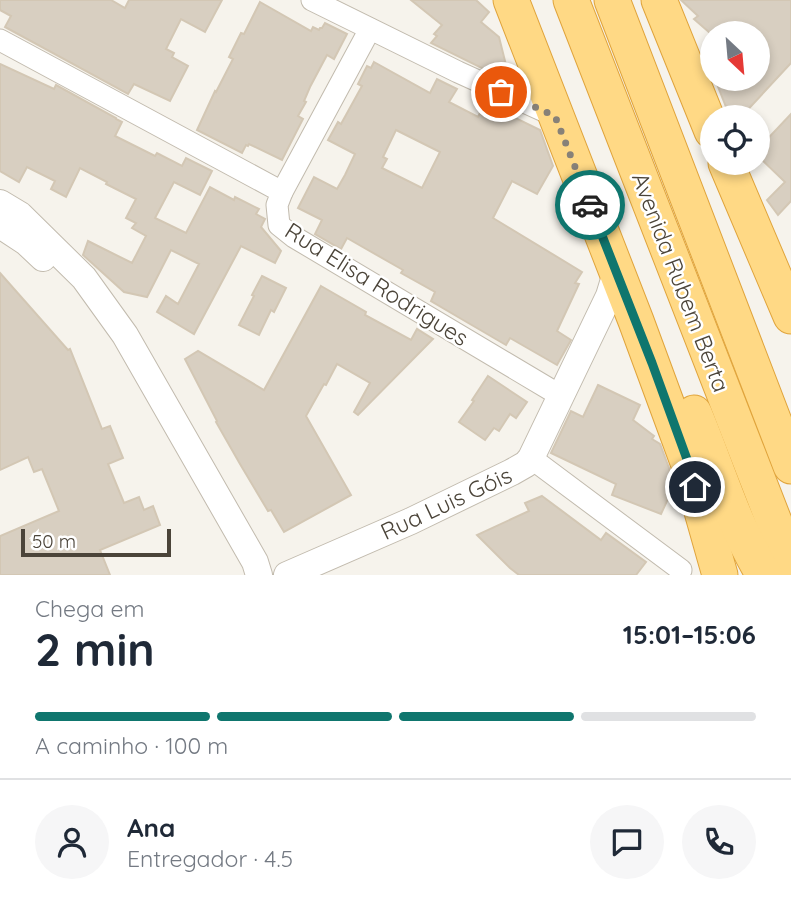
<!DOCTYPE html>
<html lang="pt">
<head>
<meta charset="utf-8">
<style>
  body { margin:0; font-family:Quicksand,sans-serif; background:#f6f6f7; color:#1f2937; height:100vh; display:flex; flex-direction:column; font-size:26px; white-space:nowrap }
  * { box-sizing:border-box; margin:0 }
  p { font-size:23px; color:#747a83 }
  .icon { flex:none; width:38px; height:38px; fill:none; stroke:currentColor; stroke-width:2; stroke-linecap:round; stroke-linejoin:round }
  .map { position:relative; height:575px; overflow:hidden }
  .side { display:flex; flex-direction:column; background:#fff; flex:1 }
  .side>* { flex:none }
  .needle { width:46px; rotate:154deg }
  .buttons { position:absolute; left:700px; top:21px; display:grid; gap:14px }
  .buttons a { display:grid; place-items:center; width:70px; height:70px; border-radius:50%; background:#fff; box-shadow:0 4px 10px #0003; font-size:35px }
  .scale { position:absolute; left:21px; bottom:18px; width:150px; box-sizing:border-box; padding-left:7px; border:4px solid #4b4439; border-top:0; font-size:19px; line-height:24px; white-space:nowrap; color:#4b4439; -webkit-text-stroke:5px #fff; paint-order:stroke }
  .pin { position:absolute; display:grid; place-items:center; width:60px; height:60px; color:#fff; margin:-30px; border:4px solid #fff; border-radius:50%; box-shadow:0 2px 7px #0007 }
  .courier { position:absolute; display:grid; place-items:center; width:70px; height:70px; margin:-35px; border:5px solid #0f766e; border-radius:50%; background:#fff; color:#222; box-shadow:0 2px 9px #0007 }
  .headline em { font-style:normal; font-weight:800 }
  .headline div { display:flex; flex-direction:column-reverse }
  .headline { display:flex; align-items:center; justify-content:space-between; height:119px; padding:0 35px }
  h1 { font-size:46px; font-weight:800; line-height:52px }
  .bar { display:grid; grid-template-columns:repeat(4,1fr); gap:10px 7px; align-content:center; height:84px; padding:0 35px }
  .bar i { height:9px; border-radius:5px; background:#e0e1e3 }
  .bar .current { background:#0f766e }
  .bar p { grid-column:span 4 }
  .line { display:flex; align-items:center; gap:18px; padding:0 35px; border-top:2px solid #e0e1e3 }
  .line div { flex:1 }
  .round { display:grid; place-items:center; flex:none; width:74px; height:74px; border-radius:37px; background:#f6f6f7 }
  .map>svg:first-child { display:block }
  .building { fill:#d8cfc1; stroke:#d3c7b4; stroke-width:2; fill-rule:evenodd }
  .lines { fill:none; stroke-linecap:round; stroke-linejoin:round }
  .minor-casing { stroke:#c2bbae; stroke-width:23 }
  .tertiary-casing { stroke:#c2bbae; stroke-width:28 }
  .trunk-casing { stroke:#e0a43c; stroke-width:37 }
  .minor { stroke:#fff; stroke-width:21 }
  .tertiary { stroke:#fff; stroke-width:26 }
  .trunk { stroke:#ffd985; stroke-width:35 }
  .done { stroke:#878178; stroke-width:7; stroke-dasharray:0 12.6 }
  .route { stroke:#0f766e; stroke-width:9 }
  .labels { text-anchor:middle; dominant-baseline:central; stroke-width:5; stroke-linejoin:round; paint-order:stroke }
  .street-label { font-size:23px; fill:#4b4439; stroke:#fff }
</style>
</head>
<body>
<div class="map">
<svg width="791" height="575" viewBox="0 0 791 575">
  <rect width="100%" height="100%" fill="#f6f3ec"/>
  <g class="building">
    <path d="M0,0H111L125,8L129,0H222L205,32L181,19L166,49L174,53L172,57L188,66L170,101L134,84L128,94L5,27L11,16L0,10Z"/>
    <path d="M411,0H476L489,12L481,22L499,37L507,69L500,77L431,43L437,36L434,34L442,25Z"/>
    <path d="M681,0H791V63L741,117H730L715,79H758V33H710L694,19L698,16Z"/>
    <path d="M260,2L311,31L313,27L319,30L320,28H322L325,23L347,34L334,59L327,55L310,87L304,101L306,102L298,116L303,119L282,160L249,144L248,146L246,145L242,153L197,130L215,91L216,92L233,59L229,57L241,33L244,34Z"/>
    <path d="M374,62L430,93L437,79L457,89L449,102L478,117L485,103L540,130L553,166L537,194L512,181L493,218L582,272L575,283L579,284L557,331L571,340L557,365L510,338L506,345L458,317L431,301L435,292L401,273L403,270L347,238L341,249L315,234L322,220L298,208L314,177L337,189L345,175L355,154L328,140L338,122L341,124L362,86L358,84L367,66L371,68ZM396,130L440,152L422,188L382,168L387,159L383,157Z"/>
    <path d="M0,64L54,89L56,85L116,118V119L122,122L115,136L155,156L157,153L182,166L186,158L212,171L200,195L174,182L155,218L186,233L210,187L234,200L235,197L259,209L256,214L265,219L261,227L281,251L275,263L241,246L194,334L157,312L166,296L178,304L199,264L171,250L147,297L124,292L83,255L88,241L132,263L146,236L132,228L136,223L126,218L136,199L106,184L107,182L80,168L66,197L51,189L55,181L27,167L19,182L0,171Z"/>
    <path d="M791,114V201L778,215L767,200L785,182L758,156V149Z"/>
    <path d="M0,273L68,350L70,349L102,429L110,426L123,458L108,464L124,503L139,497L144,510L153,506L160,525L100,550L110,575H0V536L59,511L42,469L34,472L28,457L0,470Z"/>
    <path d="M262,276L286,288L274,312L271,310L259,335L239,325L254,296L252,295Z"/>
    <path d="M321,286L366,312L365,315L411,340L417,329L433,339L358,415L354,412L370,383L337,364L326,385L324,384L306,416L351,495L284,532L271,510L268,511L240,464L216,422L217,421L185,359L198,351L264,390Z"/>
    <path d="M488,376L527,402L516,418L510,414L499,431L494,428L485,440L459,422L474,401L472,400Z"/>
    <path d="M598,385L640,405L633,420L654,436L652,439L660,444L669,468L673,488L661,514L612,495L616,484L551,453L571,411L583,417Z"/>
    <path d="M542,496L601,540L606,533L646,562L636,575H519L510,568L477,535L529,511L525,503Z"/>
  </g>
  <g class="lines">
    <defs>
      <g id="minor">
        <path d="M312,0L458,72L555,116"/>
        <path d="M0,40L282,192L277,205L279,225L294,237L561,396"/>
        <path d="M282,192L370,29"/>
        <path d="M531,458L681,570"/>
      </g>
      <g id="tertiary">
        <path d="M0,203L20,215L84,278L125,335L255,562L259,575"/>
        <path d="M0,225L26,242L43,258"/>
        <path d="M287,575L411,521L512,472L526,464L531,458L609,296L616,273"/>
      </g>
      <g id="trunk">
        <path d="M511,0L636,321L688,462L720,575"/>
        <path d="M571,0L791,565"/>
        <path d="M612,0L791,466"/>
        <path d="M659,0L712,131"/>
        <path d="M726,163L791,316"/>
        <path d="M694,413C717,467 733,525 764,575"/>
      </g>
    </defs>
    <use href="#minor" class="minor-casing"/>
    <use href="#tertiary" class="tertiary-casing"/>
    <use href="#trunk" class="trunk-casing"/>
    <use href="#minor" class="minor"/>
    <use href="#tertiary" class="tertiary"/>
    <use href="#trunk" class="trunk"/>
  </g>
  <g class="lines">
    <path class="done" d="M501,92L555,116L590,205"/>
    <path class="route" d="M590,205L652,363L688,462L695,487"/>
  </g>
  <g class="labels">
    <g class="street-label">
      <text transform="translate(681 282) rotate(69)">Avenida Rubem Berta</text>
      <text transform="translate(377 284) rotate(32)">Rua Elisa Rodrigues</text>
      <text transform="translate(446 503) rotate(-25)">Rua Luis Góis</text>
    </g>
  </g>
</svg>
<div class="buttons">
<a><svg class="needle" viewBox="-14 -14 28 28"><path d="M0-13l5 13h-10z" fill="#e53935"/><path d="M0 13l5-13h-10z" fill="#747a83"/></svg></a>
<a><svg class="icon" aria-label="locate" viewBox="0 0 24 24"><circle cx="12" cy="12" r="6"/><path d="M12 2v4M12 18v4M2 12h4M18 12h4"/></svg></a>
</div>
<div class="scale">50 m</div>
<div class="pin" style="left:501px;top:92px;background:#ea580c"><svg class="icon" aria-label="bag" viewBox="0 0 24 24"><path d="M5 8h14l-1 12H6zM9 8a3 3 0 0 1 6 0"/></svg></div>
<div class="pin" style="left:695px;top:487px;background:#1f2937"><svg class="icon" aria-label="home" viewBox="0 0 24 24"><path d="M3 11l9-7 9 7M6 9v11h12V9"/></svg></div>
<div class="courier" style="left:590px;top:205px"><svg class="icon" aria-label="car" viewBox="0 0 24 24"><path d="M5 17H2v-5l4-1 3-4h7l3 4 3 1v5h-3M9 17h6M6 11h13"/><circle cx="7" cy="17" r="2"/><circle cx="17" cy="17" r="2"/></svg></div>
</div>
<section class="side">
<div class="headline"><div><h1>2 min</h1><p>Chega em</p></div><em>15:01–15:06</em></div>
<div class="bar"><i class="current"></i><i class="current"></i><i class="current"></i><i></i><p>A caminho · 100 m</p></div>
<div class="line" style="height:126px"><a class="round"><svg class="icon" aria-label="person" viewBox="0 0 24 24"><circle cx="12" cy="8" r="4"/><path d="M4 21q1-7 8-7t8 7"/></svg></a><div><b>Ana</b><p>Entregador · 4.5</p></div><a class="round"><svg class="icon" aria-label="chat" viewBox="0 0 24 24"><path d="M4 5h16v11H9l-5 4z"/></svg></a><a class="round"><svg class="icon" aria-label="phone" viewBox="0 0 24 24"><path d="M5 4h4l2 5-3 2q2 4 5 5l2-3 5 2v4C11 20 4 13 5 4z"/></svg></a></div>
</section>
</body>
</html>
